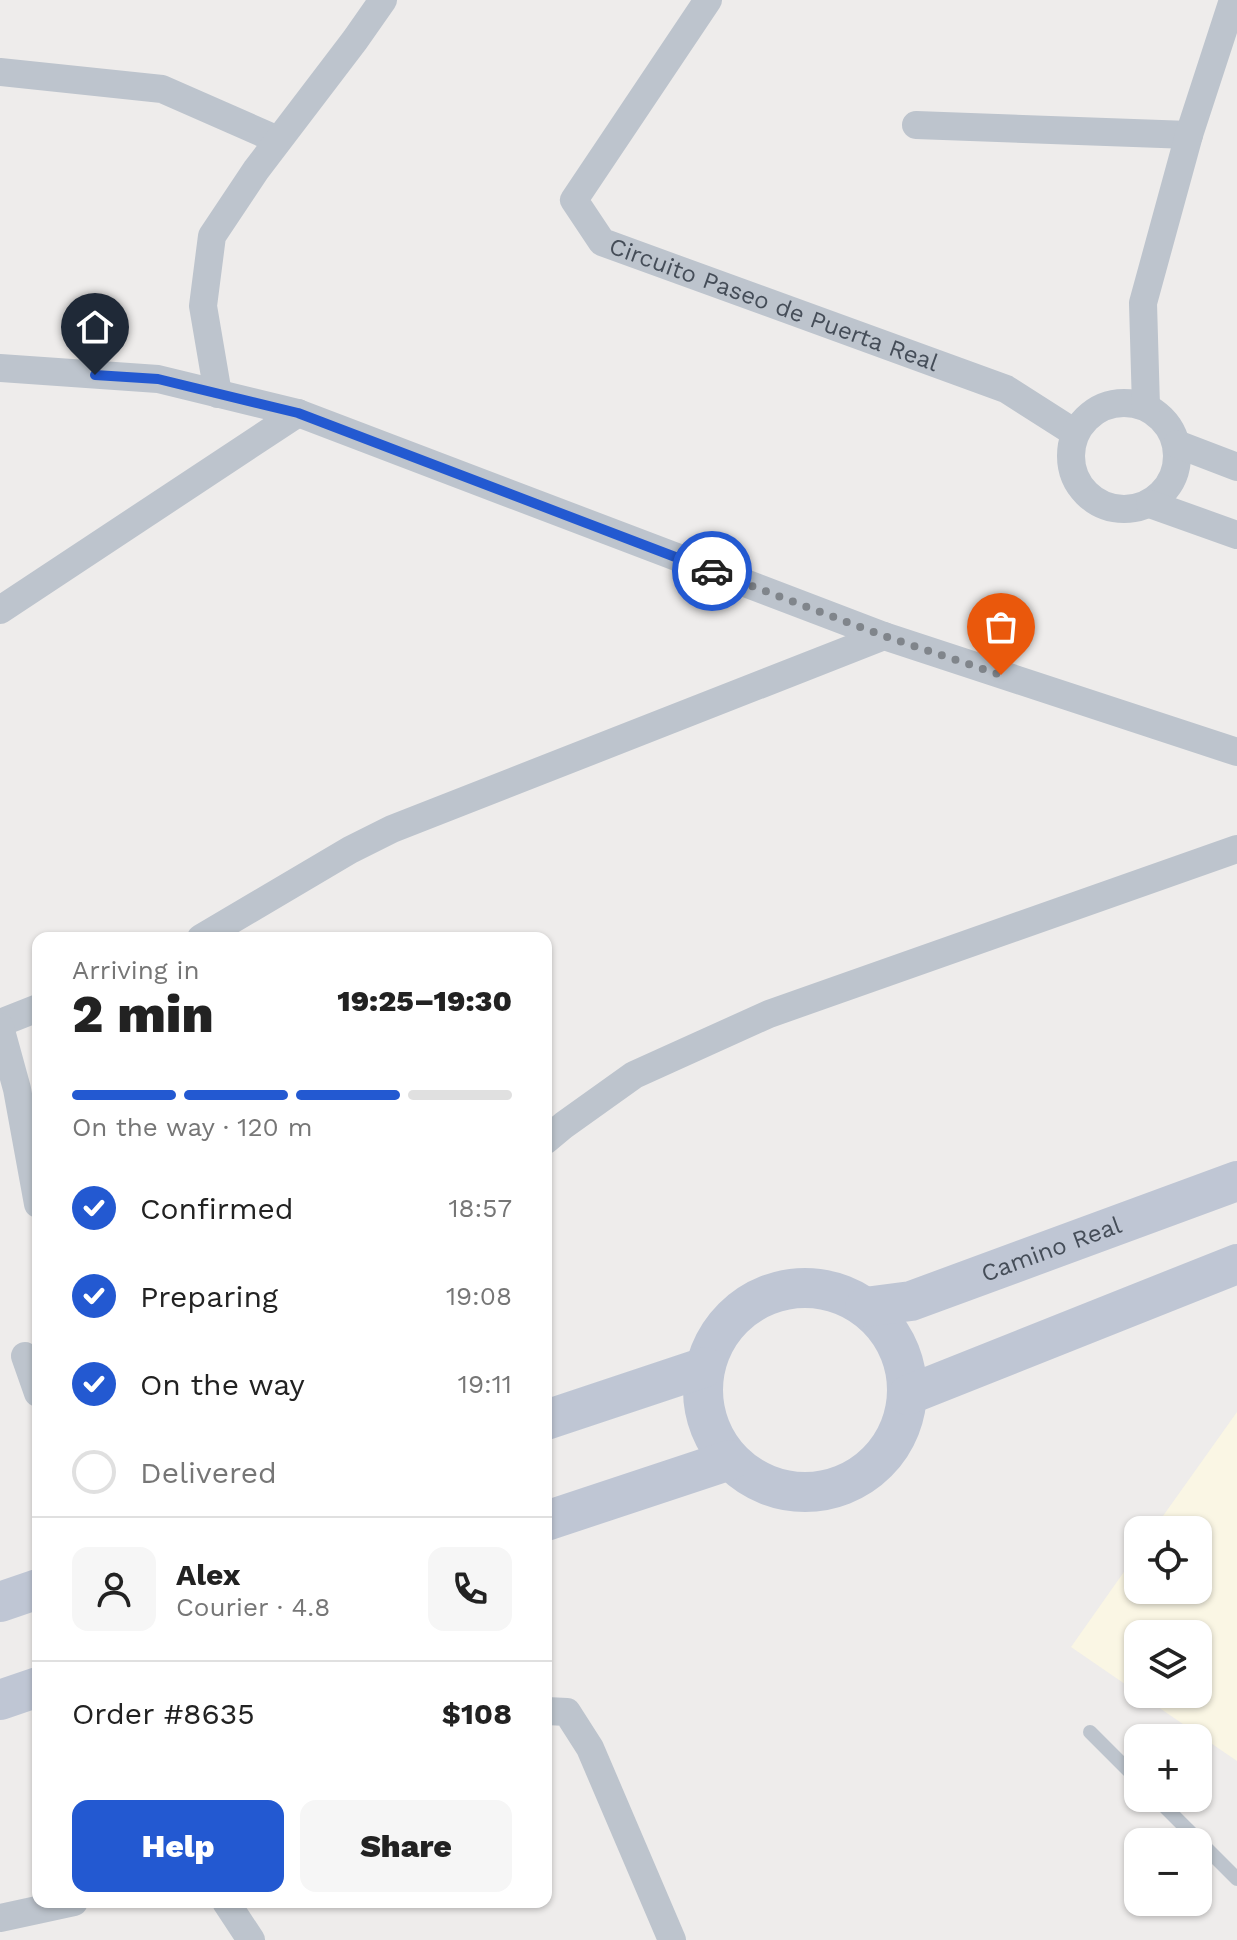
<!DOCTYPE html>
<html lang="en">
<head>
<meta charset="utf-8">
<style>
  body { margin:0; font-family:"Work Sans",sans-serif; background:#f6f6f6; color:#222; height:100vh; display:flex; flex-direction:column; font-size:30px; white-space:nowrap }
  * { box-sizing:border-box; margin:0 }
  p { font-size:26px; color:#767676 }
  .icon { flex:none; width:44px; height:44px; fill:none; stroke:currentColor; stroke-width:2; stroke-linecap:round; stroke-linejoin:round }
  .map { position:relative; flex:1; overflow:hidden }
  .panel { position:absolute; left:32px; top:932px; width:520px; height:976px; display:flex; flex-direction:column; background:#fff; border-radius:16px; box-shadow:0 2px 6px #0004 }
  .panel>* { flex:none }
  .fabs { position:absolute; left:1124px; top:1516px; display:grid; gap:16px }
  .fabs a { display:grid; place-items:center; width:88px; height:88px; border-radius:16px; background:#fff; box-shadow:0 2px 6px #0004; font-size:40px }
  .pin { position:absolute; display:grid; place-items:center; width:68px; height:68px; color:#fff; margin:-82px -34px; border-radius:50% 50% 50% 0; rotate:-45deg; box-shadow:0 0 8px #0007 }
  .pin .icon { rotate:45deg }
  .courier { position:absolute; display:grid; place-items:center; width:80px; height:80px; margin:-40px; border:6px solid #2359d1; border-radius:50%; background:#fff; color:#222; box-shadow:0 2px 10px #0007 }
  .overview em { font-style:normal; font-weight:800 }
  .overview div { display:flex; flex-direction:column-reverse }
  .overview { display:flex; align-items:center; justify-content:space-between; height:136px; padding:0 40px }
  h1 { font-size:52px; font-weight:800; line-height:60px }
  .bar { display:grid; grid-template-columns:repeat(4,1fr); gap:12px 8px; align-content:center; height:96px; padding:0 40px }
  .bar i { height:10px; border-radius:6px; background:#e0e0e0 }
  .bar .active { background:#2359d1 }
  .bar p { grid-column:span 4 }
  .line { display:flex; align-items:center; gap:20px; padding:0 40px; border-top:2px solid #e0e0e0 }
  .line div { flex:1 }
  .round { display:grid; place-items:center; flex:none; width:84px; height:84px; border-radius:16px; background:#f6f6f6 }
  ol { padding:0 40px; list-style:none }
  li { display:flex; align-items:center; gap:24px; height:88px }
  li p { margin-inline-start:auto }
  li .icon { padding:8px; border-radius:50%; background:#2359d1; color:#fff; stroke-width:4 }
  li:last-child { color:#767676 }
  li i { width:44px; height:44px; border:4px solid #e0e0e0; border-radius:50% }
  .primary-button { display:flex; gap:16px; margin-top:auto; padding:16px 40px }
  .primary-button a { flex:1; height:92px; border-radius:16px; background:#2359d1; color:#fff; font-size:32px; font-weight:800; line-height:92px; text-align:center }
  .primary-button a+a { background:#f6f6f6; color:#222 }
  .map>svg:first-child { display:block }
  .commercial { fill:#faf6e4 }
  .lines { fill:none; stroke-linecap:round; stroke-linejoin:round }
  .lane { stroke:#bdc4cd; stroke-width:14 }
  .street { stroke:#bdc4cd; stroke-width:28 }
  .secondary { stroke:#bfc6d4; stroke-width:40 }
  .done { stroke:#80858b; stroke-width:8; stroke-dasharray:0 14.4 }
  .route { stroke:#2359d1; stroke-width:10 }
  .labels { text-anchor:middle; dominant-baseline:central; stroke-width:8; stroke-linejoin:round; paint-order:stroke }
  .street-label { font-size:24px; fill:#454d58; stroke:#fff }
</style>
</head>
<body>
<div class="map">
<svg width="1237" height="1940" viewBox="0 0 1237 1940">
  <rect width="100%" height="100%" fill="#eeeceb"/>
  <path class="commercial" d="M1237,1412V1761L1139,1694H1198V1634H1138V1693L1071,1647L1138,1552V1590H1198V1530H1153Z"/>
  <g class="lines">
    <g class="lane">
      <path d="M1090,1732L1138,1780"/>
      <path d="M1156,1798L1237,1879"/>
    </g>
    <g class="street">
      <path id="s1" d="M708,0L574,200L602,242L1006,389L1075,433"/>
      <path d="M0,72L162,89L278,140"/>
      <path d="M916,125L1189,135"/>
      <path d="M0,368L158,379L298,413L884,636L1237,752"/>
      <path d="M218,394L203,306L212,236L256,170L355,40L383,0"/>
      <circle cx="1124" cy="456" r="53"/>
      <path d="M1146,407L1143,303L1189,135L1233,0"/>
      <path d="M1177,444L1237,467"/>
      <path d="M1150,504L1237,535"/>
      <path d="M0,610L298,413"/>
      <path d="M201,938L350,850L392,829L884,636"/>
      <path d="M0,1023L38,1008"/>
      <path d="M0,1027L17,1089L38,1204"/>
      <path d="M546,1140L564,1125L634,1075L769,1014L1237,849"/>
      <path d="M25,1356L38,1393"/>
      <path d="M546,1711L567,1712L590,1748L672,1940"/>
      <path d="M226,1902L251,1940"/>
      <path d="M0,1918L74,1902"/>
    </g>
    <g class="secondary">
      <circle cx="805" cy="1390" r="102"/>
      <path id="s2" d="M865,1307L911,1301L1237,1181"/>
      <path d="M908,1395L1237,1264"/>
      <path d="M546,1420L705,1367"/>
      <path d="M546,1521L730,1460"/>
      <path d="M0,1602L38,1589"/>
      <path d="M0,1700L38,1687"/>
    </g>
  </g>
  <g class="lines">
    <path class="done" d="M712,571L884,636L1001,675"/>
    <path class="route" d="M95,375L158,379L298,413L712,571"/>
  </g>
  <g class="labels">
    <g class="street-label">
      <text stroke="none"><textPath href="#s1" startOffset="474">Circuito Paseo de Puerta Real</textPath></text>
      <text stroke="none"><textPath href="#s2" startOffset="196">Camino Real</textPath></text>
    </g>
  </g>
</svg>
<div class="fabs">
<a><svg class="icon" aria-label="locate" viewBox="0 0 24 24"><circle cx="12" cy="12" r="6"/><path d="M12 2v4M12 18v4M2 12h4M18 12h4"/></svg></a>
<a><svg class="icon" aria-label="layers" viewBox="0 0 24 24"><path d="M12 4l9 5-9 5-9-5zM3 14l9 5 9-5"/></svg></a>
<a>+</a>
<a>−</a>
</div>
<div class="pin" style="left:1001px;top:675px;background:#ea580c"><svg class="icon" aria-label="bag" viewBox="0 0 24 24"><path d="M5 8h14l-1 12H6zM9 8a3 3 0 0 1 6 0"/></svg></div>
<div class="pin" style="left:95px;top:375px;background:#1f2937"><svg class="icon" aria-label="home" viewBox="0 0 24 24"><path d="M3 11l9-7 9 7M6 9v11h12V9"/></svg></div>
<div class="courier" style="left:712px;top:571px"><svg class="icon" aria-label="car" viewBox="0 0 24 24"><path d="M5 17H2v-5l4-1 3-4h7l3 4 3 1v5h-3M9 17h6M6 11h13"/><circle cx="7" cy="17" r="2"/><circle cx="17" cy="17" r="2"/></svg></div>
<section class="panel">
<div class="overview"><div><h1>2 min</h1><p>Arriving in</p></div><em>19:25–19:30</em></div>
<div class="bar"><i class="active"></i><i class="active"></i><i class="active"></i><i></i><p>On the way · 120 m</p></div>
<ol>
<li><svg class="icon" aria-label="check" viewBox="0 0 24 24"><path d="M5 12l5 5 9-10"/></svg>Confirmed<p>18:57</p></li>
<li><svg class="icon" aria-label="check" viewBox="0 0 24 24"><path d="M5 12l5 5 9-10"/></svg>Preparing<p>19:08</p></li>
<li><svg class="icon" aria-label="check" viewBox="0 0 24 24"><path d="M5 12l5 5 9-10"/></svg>On the way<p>19:11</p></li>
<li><i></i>Delivered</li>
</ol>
<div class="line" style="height:144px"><a class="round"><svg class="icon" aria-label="person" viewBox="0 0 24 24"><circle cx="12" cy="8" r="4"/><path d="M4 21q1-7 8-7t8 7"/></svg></a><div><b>Alex</b><p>Courier · 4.8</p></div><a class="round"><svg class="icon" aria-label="phone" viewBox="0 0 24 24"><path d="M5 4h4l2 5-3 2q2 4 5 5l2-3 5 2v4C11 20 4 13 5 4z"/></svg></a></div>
<div class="line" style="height:104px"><div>Order #8635</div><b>$108</b></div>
<div class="primary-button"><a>Help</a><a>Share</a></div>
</section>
</div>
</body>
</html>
